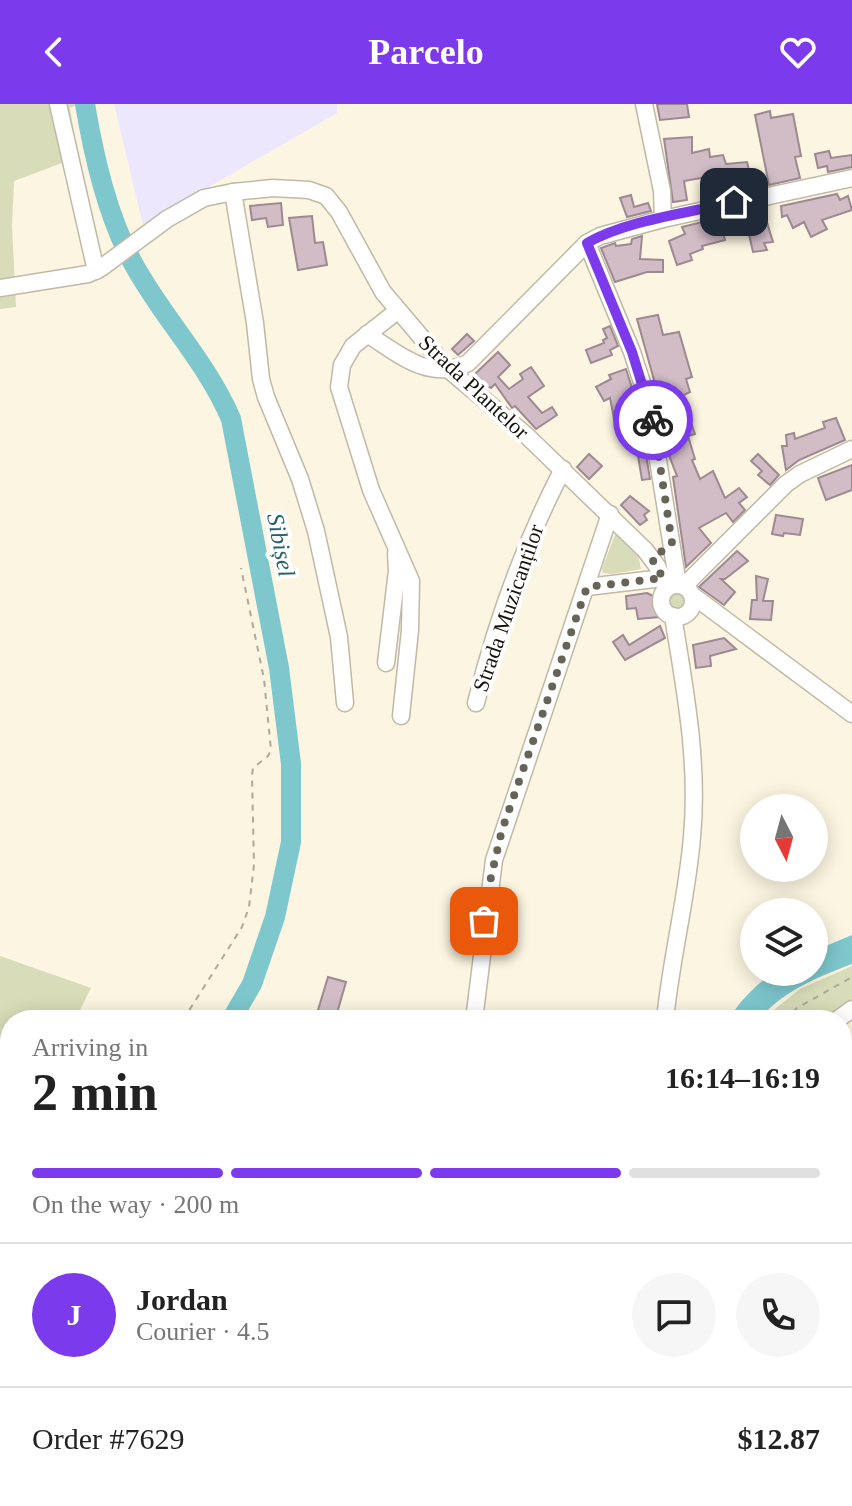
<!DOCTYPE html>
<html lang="en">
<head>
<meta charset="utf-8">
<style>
  body { margin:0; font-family:"Times New Roman",serif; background:#f6f6f6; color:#222; height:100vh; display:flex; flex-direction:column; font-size:30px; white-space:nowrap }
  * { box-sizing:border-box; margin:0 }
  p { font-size:26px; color:#767676 }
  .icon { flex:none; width:44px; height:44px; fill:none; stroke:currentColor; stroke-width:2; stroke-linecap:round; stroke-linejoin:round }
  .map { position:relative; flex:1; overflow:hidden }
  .details { position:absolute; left:0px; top:906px; width:852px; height:496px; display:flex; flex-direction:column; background:#fff; border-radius:32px 32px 0 0; box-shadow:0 4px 20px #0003 }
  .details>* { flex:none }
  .needle { width:52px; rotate:174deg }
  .controls { position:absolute; left:740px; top:690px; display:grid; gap:16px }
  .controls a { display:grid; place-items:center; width:88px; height:88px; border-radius:50%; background:#fff; box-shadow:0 4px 20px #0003; font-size:40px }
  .pin { position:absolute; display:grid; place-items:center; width:68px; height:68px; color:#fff; margin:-34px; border-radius:16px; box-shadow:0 4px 12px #0006 }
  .courier { position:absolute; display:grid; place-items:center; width:80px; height:80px; margin:-40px; border:6px solid #7c3aed; border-radius:50%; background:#fff; color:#222; box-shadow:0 2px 10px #0007 }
  .head em { font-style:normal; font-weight:800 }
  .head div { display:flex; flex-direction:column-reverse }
  .head { display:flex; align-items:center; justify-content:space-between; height:136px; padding:0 32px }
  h1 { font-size:52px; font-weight:800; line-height:60px }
  .bar { display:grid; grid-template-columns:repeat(4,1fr); gap:12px 8px; align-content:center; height:96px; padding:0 32px }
  .bar i { height:10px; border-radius:6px; background:#e0e0e0 }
  .bar .active { background:#7c3aed }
  .bar p { grid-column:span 4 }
  .line { display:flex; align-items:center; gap:20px; padding:0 32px; border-top:2px solid #e0e0e0 }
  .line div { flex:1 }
  .round { display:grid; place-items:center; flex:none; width:84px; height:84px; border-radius:42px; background:#f6f6f6 }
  header { display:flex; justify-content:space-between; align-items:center; height:104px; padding:0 32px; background:#7c3aed; color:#fff; font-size:36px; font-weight:800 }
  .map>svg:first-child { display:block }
  .industrial { fill:#ede7fd }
  .green { fill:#d8dcb8 }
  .water { fill:#7dc7cd }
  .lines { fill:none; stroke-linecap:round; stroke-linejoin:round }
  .river { stroke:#7dc7cd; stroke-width:20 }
  .building { fill:#d2bdc6; stroke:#9d8992; stroke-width:2 }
  .minor-casing { stroke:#c1b9a7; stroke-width:19 }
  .path { stroke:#aea999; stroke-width:2; stroke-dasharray:6 6; stroke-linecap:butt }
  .minor { stroke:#fff; stroke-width:16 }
  .done { stroke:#676357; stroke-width:8; stroke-dasharray:0 14.4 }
  .route { stroke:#7c3aed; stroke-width:10 }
  .labels { text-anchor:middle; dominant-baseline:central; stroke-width:8; stroke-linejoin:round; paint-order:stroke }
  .street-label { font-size:22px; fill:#17140d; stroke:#fff }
  .water-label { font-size:24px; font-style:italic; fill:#256267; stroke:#fff }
</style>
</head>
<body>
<header><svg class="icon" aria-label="back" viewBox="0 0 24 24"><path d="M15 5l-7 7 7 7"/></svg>Parcelo<svg class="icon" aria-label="heart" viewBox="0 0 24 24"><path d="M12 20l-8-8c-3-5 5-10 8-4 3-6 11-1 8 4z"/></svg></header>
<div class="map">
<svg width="852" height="1402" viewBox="0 0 852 1402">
  <rect width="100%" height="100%" fill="#fcf5e1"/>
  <g class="industrial">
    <path d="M114,0H337V9L143,121Z"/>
    <path d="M6,1055H10V1392H94L91,1402H0V1068Z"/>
  </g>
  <g class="green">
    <path d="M0,0H78L70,4L78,53L14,77L12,122L16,203L0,205Z"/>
    <path d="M616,428L638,451L641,465L612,470L603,469L602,465Z"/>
    <path d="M676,485L690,497L687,504L679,509L668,504L667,491Z"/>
    <path d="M0,852L91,884L75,916H10V1048L0,1068Z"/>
    <path d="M852,862V900L831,916H761L800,885Z"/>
  </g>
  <path class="water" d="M852,831V860C818,873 782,887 759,916H728C740,897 756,880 775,868H814V847Z"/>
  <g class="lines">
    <g class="river">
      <path d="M85,0C94,53 107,111 133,159C162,213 207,258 231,315L279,564L291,660V738L275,813L252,880L231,916"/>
      <path d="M143,1402L146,1392"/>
      <path d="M735,1402L738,1392"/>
    </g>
  </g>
  <g class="building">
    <path d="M657,0H687L689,13L660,16Z"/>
    <path d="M770,7L771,14L793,10L801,52L795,53L800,74L769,81L755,11Z"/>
    <path d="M692,33V49L709,45L710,53L723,51L726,60L747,58L751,74L730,77L733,89L713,93L707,73L684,77L687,96L673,98L664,35Z"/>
    <path d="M829,47L831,54L852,51V63L828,68L827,62L818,64L815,50Z"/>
    <path d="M837,90L840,96L848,92L852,106L822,116L827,125L811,133L804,118L793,124L787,111L782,113L781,102Z"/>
    <path d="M631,91L634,103L648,99L651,107L627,113L620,94Z"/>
    <path d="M281,99L283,121L268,123L266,114L252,116L250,102Z"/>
    <path d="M758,106L760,110L764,109L773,138L764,139L767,146L753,148L744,109Z"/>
    <path d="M312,112L315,139L323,138L327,161L298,166L289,114Z"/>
    <path d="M719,114L725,136L702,142L703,145L690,150L692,156L677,161L669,137L685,130L682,123Z"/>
    <path d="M642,132L640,155L663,156V168H647L615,178L601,144L615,139L616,142L631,140L632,135Z"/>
    <path d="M658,211L663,231L679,228L692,273L686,275L690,288L682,292L695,330L688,332L695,355L692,356L700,375L713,367L725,394L739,384L747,393L739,399L745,406L733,418L726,409L699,424L711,439L686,463L673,373L677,372L667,346L661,301L637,215Z"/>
    <path d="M610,222L618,242L610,246L612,251L591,259L586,246L604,239L603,236L607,234L603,225Z"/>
    <path d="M467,230L474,237L458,251L452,245Z"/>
    <path d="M498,248L510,261L498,273L509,285L523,275L520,270L531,263L544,282L528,293L542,309L552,303L557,311L536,325L515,302L512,304L495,280L491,284L487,282L475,270Z"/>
    <path d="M626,265L638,303L650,375L642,376L635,334L625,336L620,313L614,314L610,294L604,297L596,283L611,275L609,271Z"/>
    <path d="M836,314L845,336L799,356L786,366L782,342H787L786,331L794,329L795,335L825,324L823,318Z"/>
    <path d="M589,350L602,362L589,375L577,363Z"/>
    <path d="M758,350L779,371L770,381L758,371L762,367L751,357Z"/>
    <path d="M852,361V386L826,396L818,374Z"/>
    <path d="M630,392L649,407L644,411L647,416L640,421L621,401Z"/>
    <path d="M776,411L803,415L800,431L784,429L783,432L772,430Z"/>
    <path d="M737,447L748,457L725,475H721L735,488L724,501L699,483Z"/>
    <path d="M756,472L768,475L763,497H773L771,516L750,515L752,496H757Z"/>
    <path d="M647,489L653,492L659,513L638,515L636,504L627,505L626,492Z"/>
    <path d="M660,522L665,534L625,556L613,538L623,531L629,541Z"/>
    <path d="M724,534L736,545L710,552L711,562L696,564L693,541Z"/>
    <path d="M328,873L346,878L335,916H315Z"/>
    <path d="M852,1361V1396L835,1402H793L789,1392H842V1365Z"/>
  </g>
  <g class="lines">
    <defs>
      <g id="minor">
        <path d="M58,0L96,167"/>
        <path d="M644,0L662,87L663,115"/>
        <path d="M233,88L255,219L261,275L266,293L300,375L316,427L339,533L345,599"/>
        <path d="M587,139L632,248L649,300L678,481"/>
        <path d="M0,184L88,170L101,164L167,115L204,94L233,88L273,84L309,86L326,92L339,108L383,188L449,266L526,331L645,446L657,462L667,484"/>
        <path d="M397,207L353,242L342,261L339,283L371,386L411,477L410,526L401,612"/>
        <path d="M367,230C399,250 429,278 468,259L587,139L600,132L663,115L852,74"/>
        <circle cx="677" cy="497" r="16"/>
        <path d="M684,482L786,380L800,370L852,345"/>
        <path d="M587,483L663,474"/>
        <path d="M692,491L852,610"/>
        <path d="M386,559L397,467L396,449"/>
        <path d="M476,599C496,518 524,440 563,365"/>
        <path d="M474,916L494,756L610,410"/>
        <path d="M665,916C671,854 687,794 692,733C699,658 685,586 673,512"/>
        <path d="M837,916L852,905"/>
        <path d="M842,1114L852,1147"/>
        <path d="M187,1402L189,1392"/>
        <path d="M351,1402L356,1392"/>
        <path d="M537,1402L540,1392"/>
        <path d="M656,1402L660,1392"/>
      </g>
    </defs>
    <use href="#minor" class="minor-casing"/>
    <g class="path">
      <path d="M183,916L242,823L249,803L254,761L252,672L253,664L268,652L271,646L264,575L241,464"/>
      <path d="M784,916L797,904L852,873"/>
    </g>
    <use href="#minor" class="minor"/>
  </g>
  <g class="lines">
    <path class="done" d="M484,817L489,782L502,726L587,483L663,474L652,455L672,439L653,316"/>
    <path class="route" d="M653,316L632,248L587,139C628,116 688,109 734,98"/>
  </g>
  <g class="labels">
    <g class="street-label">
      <text transform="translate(474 283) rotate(43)">Strada Plantelor</text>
      <text transform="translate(508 504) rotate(-71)">Strada Muzicanților</text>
    </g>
    <g class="water-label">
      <text transform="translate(281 441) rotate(79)">Sibișel</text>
    </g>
  </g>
</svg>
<div class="controls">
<a><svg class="needle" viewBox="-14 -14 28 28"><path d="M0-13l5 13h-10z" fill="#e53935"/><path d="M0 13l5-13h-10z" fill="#767676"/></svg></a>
<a><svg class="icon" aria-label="layers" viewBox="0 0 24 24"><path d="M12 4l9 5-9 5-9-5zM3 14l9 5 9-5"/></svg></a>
</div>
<div class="pin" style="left:484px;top:817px;background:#ea580c"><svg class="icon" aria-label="bag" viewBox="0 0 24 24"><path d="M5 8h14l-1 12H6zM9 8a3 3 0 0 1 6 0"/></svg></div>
<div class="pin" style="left:734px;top:98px;background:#1f2937"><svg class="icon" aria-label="home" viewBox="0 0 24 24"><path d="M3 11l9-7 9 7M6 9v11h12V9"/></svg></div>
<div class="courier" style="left:653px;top:316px"><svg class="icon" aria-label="bike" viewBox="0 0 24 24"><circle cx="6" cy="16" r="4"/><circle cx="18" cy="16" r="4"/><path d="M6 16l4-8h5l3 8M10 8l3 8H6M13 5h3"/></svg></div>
<section class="details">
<div class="head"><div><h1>2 min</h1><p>Arriving in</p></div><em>16:14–16:19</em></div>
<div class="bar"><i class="active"></i><i class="active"></i><i class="active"></i><i></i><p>On the way · 200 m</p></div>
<div class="line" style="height:144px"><b class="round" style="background:#7c3aed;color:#fff">J</b><div><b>Jordan</b><p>Courier · 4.5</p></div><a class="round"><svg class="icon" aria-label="chat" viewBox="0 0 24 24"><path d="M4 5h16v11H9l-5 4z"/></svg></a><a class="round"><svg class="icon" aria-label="phone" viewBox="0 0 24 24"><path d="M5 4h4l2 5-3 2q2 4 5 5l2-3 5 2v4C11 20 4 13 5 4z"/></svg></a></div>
<div class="line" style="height:104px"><div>Order #7629</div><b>$12.87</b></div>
</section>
</div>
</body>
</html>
